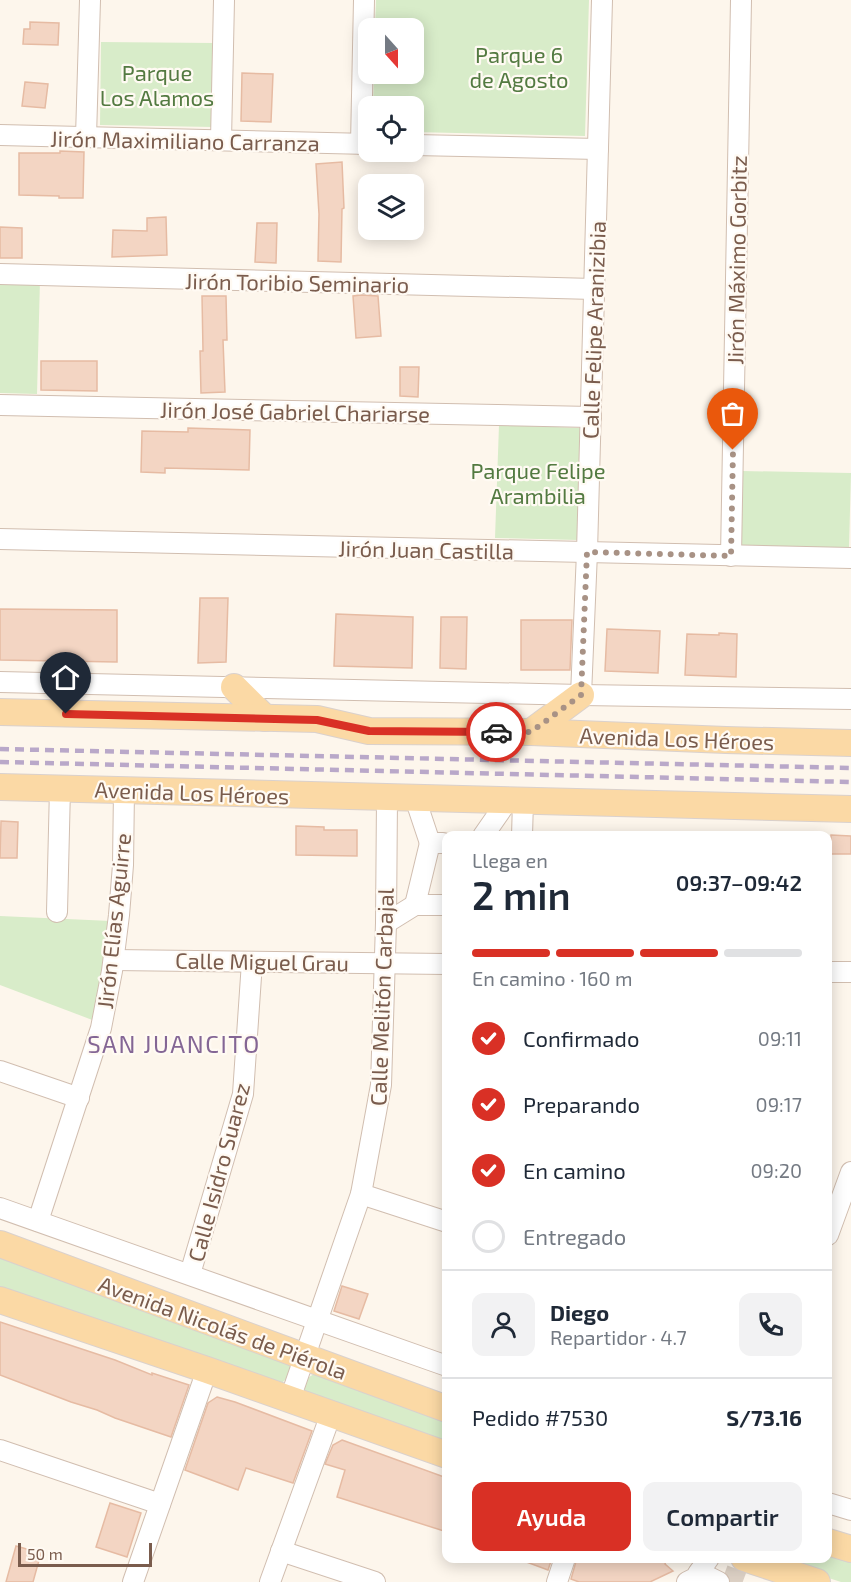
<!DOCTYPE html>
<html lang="es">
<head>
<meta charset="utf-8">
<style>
  body { margin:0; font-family:"Exo 2",sans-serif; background:#f2f2f3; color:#1f2937; height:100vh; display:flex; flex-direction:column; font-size:22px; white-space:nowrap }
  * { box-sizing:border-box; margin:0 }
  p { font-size:20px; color:#747a83 }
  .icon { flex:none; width:33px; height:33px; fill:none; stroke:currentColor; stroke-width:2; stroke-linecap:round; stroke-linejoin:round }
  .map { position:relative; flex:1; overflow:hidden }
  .details { position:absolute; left:442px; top:831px; width:390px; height:732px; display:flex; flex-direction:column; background:#fff; border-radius:12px; box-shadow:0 3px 15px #0003 }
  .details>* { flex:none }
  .needle { width:39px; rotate:159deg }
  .fabs { position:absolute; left:358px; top:18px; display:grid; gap:12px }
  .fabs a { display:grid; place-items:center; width:66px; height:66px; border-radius:12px; background:#fff; box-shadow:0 3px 15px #0003; font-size:30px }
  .scale { position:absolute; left:18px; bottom:15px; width:134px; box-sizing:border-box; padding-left:6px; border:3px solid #7a5c4d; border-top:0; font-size:16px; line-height:21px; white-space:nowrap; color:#7a5c4d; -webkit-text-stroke:4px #fffaf3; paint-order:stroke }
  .pin { position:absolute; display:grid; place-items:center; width:51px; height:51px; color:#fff; margin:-62px -26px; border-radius:50% 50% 50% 0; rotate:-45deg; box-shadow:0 0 6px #0007 }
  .pin .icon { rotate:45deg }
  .courier { position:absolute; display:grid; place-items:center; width:60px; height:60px; margin:-30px; border:4px solid #d93025; border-radius:50%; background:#fff; color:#222; box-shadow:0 2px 8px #0007 }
  .headline em { font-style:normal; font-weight:600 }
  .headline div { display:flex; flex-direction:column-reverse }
  .headline { display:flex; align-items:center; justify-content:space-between; height:102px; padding:0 30px }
  h1 { font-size:39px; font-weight:600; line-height:45px }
  .bar { display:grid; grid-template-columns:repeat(4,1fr); gap:9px 6px; align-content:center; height:72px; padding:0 30px }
  .bar i { height:8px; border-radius:4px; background:#e0e1e3 }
  .bar .on { background:#d93025 }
  .bar p { grid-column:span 4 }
  .line { display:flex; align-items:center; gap:15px; padding:0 30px; border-top:2px solid #e0e1e3 }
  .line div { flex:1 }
  .round { display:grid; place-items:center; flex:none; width:63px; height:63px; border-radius:12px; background:#f2f2f3 }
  ol { padding:0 30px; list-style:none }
  li { display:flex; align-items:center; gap:18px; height:66px }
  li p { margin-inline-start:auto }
  li .icon { padding:6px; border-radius:50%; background:#d93025; color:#fff; stroke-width:4 }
  li:last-child { color:#747a83 }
  li i { width:33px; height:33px; border:3px solid #e0e1e3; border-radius:50% }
  .button { display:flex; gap:12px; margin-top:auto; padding:12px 30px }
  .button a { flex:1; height:69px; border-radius:12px; background:#d93025; color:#fff; font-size:24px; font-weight:600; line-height:69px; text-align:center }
  .button a+a { background:#f2f2f3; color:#1f2937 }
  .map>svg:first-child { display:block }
  .green { fill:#d8ecc9 }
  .building { fill:#f3d5c3; stroke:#e6bba3; stroke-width:1.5 }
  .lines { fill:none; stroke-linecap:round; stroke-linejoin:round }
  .minor-tunnel { stroke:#dcd0c4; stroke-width:20; stroke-dasharray:20 10; stroke-linecap:butt }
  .minor-casing { stroke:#d1beb0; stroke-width:22 }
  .major-casing { stroke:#dad1cd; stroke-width:28 }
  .minor { stroke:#fff; stroke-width:20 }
  .major { stroke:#fbd9a5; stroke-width:26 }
  .rail { stroke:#b9a8c9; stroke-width:4.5; stroke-dasharray:9 6; stroke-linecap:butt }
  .done { stroke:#a89285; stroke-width:6; stroke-dasharray:0 10.8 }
  .route { stroke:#d93025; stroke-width:8 }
  .labels { text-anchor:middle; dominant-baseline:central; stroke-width:4.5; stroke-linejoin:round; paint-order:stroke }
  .park-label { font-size:22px; fill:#537a41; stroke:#fffaf3 }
  .street-label { font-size:22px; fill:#7a5c4d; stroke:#fffaf3 }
  .neighbourhood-label { font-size:24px; letter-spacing:1.5px; fill:#846695; stroke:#fffaf3 }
</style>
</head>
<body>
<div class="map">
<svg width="851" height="1582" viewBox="0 0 851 1582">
  <rect width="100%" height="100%" fill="#fdf6ec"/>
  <g class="green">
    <path d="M376,0H589L585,136L414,132V106H373L374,74H414V28H375Z"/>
    <path d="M101,42L214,43L213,127L100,125Z"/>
    <path d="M0,279L40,280L37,394L0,393Z"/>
    <path d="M499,425L581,428L578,540L495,538Z"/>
    <path d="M742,471L851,473L849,548L740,546Z"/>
    <path d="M0,916L111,921L95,1021L0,985Z"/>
    <path d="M0,1252L291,1362C292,1371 288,1379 280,1384L0,1289Z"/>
    <path d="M320,1373L447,1418V1449L302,1393C307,1381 306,1375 320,1373Z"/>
    <path d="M828,1554L851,1561V1582H841L770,1559L828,1558Z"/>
  </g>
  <g class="building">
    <path d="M30,22L59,23L58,45L23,44L24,29H30Z"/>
    <path d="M242,73L273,74L271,122L241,121Z"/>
    <path d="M25,82L48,84L45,108L22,106Z"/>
    <path d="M60,151L84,152L83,198H59V196L19,195V153H60Z"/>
    <path d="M342,162L344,208L342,209L341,262L318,261L319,214L316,164Z"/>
    <path d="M166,217L167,255L112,257L113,230L147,231V218Z"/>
    <path d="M257,223H277L276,263L255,262Z"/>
    <path d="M0,227L22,228V258H0Z"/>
    <path d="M361,295L378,296L381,336L356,338L353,296Z"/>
    <path d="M202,296H226L227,340H223L225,392L201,393L200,351H203Z"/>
    <path d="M41,361H97V391L41,390Z"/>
    <path d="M400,367H419L418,397L400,396Z"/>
    <path d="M188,428L250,430L249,470L165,468V473L141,472L142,431L188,432Z"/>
    <path d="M200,598H228L226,662L198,663Z"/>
    <path d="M0,609L117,610V662L0,660Z"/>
    <path d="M336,614L413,617L412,668L334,666Z"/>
    <path d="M441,617H467L466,669L440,668Z"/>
    <path d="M521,620H572L570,670H521Z"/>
    <path d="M607,629L660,631L658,673L605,671Z"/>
    <path d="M719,633L737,634L736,677L685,675L687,634L719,635Z"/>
    <path d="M1,821L18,822L17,858H0Z"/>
    <path d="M296,826L324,827V830H357V856L296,855Z"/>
    <path d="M831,835L851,836V854H830Z"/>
    <path d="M342,1286L368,1294L359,1319L334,1311Z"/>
    <path d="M0,1322L115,1360L152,1375V1373L189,1385L171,1437L115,1418L97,1410L71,1402L0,1375Z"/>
    <path d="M217,1397L235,1402L312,1431L293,1483L246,1468L238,1490L185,1470L208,1403Z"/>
    <path d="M342,1440L447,1478V1532L337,1497L345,1470L325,1464L333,1445Z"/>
    <path d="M110,1503L141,1513L127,1557L96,1547Z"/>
    <path d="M16,1546L41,1553L33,1582H6Z"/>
    <path d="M521,1558H552L548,1570L521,1560Z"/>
    <path d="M577,1558H667L665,1564L673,1571L650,1582H579L571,1579Z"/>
  </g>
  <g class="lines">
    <path class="minor-tunnel" d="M724,1575L743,1582"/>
    <defs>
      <g id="minor">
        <path d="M0,135L369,144"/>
        <path d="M86,137L90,0"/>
        <path d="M221,140L224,0"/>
        <path d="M361,144L364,0"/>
        <path d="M414,145L598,149"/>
        <path d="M0,274L594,289"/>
        <path d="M0,405L591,417"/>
        <path d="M0,539L851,558"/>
        <path d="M731,556L741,0"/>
        <path d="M0,682L581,695L851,699"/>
        <path d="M581,695L587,552L602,0"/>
        <path d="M415,798L430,843H443"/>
        <path d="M483,836L508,800"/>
        <path d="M522,836L523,801"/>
        <path d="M415,905L430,843"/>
        <path d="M57,912L60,788"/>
        <path d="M386,923L415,905H447"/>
        <path d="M114,960L447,964"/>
        <path d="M828,972H851"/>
        <path d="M0,1071L79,1098"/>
        <path d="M361,1194L447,1222"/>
        <path d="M0,1208L447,1366"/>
        <path d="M38,1221L101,1028L112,971L119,915L123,865L124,790"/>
        <path d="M828,1235L851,1172"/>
        <path d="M190,1274L243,1094L252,962"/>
        <path d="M290,1399L361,1194L381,1085L386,923L387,798"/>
        <path d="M0,1450L160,1504"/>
        <path d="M828,1503L851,1510"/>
        <path d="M281,1551L375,1582"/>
        <path d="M699,1572L719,1582"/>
        <path d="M133,1582L207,1370"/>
        <path d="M270,1582L331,1414"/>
        <path d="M557,1582L565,1558"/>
        <path d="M687,1582L695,1578L709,1558"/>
      </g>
      <g id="major">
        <path d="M234,687L265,718"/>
        <path d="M0,712L317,719L369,731L531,732L726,740L851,743"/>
        <path d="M531,732L581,695"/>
        <path d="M0,787L851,809"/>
        <path d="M0,1244L305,1357L447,1409"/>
        <path d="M0,1300L207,1370L447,1455"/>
        <path d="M828,1542L851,1549"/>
        <path d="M744,1558L817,1582"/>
      </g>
    </defs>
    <use href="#minor" class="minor-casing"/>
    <use href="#major" class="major-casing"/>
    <use href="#minor" class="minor"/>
    <use href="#major" class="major"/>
    <g class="rail">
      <path d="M0,749L851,768"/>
      <path d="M0,762L851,782"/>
    </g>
  </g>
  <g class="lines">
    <path class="done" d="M496,732H531L581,695L587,552L731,556L733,450"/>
    <path class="route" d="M66,714L317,720L369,731L496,732"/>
  </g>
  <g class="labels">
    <g class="park-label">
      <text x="519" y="54">Parque 6<tspan x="519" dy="25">de Agosto</tspan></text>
      <text x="157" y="72">Parque<tspan x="157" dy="25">Los Alamos</tspan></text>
      <text x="538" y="470">Parque Felipe<tspan x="538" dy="25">Arambilia</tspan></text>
    </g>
    <g class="street-label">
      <text transform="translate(185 140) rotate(1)">Jirón Maximiliano Carranza</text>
      <text transform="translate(736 260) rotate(-89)">Jirón Máximo Gorbitz</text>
      <text transform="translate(297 282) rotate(1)">Jirón Toribio Seminario</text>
      <text transform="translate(593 330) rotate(-88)">Calle Felipe Aranizibia</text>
      <text transform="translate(295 411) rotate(1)">Jirón José Gabriel Chariarse</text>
      <text transform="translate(426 549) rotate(1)">Jirón Juan Castilla</text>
      <text transform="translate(677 738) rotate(2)">Avenida Los Héroes</text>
      <text transform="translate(192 792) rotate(2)">Avenida Los Héroes</text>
      <text transform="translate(113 921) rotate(-84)">Jirón Elías Aguirre</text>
      <text transform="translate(262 961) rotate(1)">Calle Miguel Grau</text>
      <text transform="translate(381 997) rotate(-88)">Calle Melitón Carbajal</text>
      <text transform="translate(218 1172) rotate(-75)">Calle Isidro Suarez</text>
      <text transform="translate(223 1327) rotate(20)">Avenida Nicolás de Piérola</text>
    </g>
    <g class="neighbourhood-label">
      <text x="174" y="1043">SAN JUANCITO</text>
    </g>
  </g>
</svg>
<div class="fabs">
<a><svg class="needle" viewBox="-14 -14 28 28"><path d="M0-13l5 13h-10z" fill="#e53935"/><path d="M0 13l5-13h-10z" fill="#747a83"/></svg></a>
<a><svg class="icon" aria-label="locate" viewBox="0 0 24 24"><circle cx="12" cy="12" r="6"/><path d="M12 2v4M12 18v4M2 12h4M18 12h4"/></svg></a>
<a><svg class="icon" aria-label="layers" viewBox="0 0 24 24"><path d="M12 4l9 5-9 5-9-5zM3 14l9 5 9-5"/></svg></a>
</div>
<div class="scale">50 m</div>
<div class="pin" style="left:733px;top:450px;background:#ea580c"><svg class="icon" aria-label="bag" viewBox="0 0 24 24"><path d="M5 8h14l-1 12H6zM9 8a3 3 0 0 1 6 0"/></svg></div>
<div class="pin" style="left:66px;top:714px;background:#1f2937"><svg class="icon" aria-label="home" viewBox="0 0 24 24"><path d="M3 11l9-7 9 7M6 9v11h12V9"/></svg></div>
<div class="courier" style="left:496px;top:732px"><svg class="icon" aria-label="car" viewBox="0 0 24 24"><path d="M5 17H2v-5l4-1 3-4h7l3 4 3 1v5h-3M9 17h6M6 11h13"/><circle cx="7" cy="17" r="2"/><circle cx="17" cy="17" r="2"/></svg></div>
<section class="details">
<div class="headline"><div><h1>2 min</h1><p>Llega en</p></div><em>09:37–09:42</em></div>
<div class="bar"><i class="on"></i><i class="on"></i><i class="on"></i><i></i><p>En camino · 160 m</p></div>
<ol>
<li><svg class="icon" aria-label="check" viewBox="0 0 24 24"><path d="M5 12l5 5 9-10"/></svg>Confirmado<p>09:11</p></li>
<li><svg class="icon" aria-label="check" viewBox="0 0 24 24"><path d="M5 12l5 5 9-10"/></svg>Preparando<p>09:17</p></li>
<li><svg class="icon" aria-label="check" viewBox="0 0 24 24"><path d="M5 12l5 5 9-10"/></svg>En camino<p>09:20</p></li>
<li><i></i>Entregado</li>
</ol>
<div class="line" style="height:108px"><a class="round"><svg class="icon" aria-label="person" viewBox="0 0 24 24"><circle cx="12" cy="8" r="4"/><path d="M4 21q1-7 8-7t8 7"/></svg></a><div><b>Diego</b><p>Repartidor · 4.7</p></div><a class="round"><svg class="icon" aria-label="phone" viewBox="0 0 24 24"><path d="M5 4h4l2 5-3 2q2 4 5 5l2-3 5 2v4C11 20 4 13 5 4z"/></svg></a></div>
<div class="line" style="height:78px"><div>Pedido #7530</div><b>S/73.16</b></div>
<div class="button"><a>Ayuda</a><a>Compartir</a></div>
</section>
</div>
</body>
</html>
